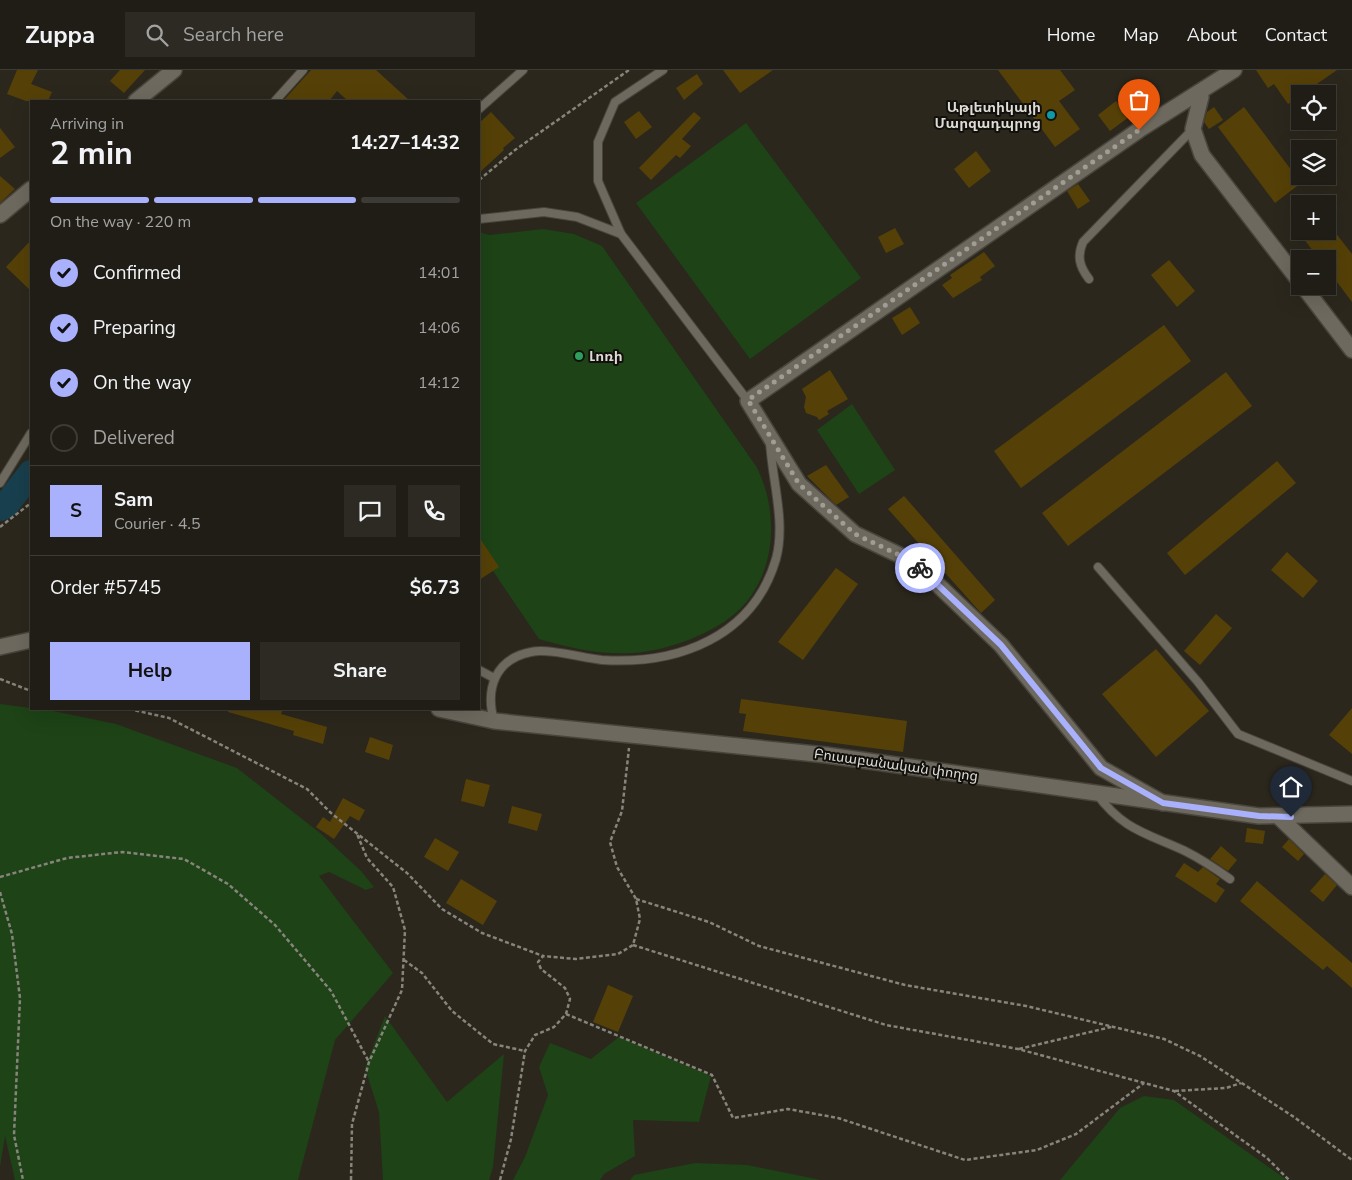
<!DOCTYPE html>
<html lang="en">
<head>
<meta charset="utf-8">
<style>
  body { margin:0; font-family:"Nunito Sans","Noto Sans Armenian",sans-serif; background:#2d2a23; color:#f1f3f6; height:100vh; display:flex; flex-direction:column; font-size:19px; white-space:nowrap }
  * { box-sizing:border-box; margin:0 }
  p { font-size:16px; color:#a2a2a1 }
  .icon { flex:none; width:28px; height:28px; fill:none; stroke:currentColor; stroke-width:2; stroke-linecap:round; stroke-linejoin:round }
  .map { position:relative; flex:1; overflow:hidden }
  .side { position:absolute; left:30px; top:30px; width:450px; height:610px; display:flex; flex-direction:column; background:#201d16; border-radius:0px; box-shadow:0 5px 20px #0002,0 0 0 1px #3d3b35 }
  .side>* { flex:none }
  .tools { position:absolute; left:1291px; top:15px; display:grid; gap:10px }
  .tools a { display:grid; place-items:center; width:45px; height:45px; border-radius:0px; background:#201d16; box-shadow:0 5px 20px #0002,0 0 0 1px #3d3b35; font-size:25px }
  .pin { position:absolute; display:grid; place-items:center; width:42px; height:42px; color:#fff; margin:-51px -21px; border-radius:50% 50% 50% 0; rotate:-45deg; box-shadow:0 0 5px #0007 }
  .pin .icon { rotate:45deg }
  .courier { position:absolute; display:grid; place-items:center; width:50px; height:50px; margin:-25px; border:4px solid #a9b0fc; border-radius:50%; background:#fff; color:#222; box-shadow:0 1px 6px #0007 }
  .summary em { font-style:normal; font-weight:700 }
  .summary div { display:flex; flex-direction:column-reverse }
  .summary { display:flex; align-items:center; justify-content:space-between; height:85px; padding:0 20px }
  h1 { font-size:32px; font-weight:700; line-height:38px }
  .bar { display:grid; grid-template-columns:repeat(4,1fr); gap:8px 5px; align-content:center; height:60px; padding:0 20px }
  .bar i { height:6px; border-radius:4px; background:#3d3b35 }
  .bar .selected { background:#a9b0fc }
  .bar p { grid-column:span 4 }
  .line { display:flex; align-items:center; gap:12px; padding:0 20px; border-top:1px solid #3d3b35 }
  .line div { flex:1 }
  .round { display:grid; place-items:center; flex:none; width:52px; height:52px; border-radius:0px; background:#2d2a23 }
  ol { padding:0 20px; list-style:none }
  li { display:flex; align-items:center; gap:15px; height:55px }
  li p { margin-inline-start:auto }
  li .icon { padding:5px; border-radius:50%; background:#a9b0fc; color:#111; stroke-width:4 }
  li:last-child { color:#a2a2a1 }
  li i { width:28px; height:28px; border:2px solid #3d3b35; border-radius:50% }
  .primary-button { display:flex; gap:10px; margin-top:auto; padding:10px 20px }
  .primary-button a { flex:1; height:58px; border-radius:0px; background:#a9b0fc; color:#111; font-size:20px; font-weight:700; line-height:58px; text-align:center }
  .primary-button a+a { background:#2d2a23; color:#f1f3f6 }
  header { display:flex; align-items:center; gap:30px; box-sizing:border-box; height:70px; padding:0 25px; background:#201d16; border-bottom:1px solid #3d3b35 }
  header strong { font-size:24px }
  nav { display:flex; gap:28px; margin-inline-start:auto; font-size:18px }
  .search { width:350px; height:45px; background:#2d2a23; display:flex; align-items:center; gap:12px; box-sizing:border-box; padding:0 18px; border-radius:0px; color:#a2a2a1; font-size:19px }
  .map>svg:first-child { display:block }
  .green { fill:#1d4316 }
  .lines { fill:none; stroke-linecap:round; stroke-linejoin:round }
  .river { stroke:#183f4d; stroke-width:26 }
  .building { fill:#554107 }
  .lane-casing { stroke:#48453d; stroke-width:10 }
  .street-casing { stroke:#48453d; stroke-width:18 }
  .path { stroke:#87847c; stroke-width:2.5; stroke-dasharray:4 2.5; stroke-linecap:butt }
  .lane { stroke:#6e695e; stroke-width:8 }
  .street { stroke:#6e695e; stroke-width:15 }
  .done { stroke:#a09d95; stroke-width:5; stroke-dasharray:0 9 }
  .route { stroke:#a9b0fc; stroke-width:6 }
  .culture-dot { fill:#0f9aa8; stroke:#12100c; stroke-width:2 }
  .leisure-dot { fill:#2e9e5b; stroke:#12100c; stroke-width:2 }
  .labels { text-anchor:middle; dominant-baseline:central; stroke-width:4; stroke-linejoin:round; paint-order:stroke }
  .poi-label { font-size:14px; font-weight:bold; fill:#dfdcd6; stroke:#12100c; text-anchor:end }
  .street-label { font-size:14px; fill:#dfdcd6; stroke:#12100c }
</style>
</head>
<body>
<header>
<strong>Zuppa</strong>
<div class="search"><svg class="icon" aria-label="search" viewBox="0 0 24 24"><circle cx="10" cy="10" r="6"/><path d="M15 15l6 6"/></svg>Search here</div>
<nav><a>Home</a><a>Map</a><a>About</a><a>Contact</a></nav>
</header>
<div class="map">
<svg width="1352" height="1110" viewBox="0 0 1352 1110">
  <rect width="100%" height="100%" fill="#2b271d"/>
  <g class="green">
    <path d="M746,53L861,208L750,289L636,133Z"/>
    <path d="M543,159L574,164L602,176L756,396C779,440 777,501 741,538C717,563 666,581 633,583C600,585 570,578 539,569L493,501L479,510V162L489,165Z"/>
    <path d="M852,334L895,400L859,424L817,360Z"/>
    <path d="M0,634L53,641L116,654L237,698L320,763L361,801L374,817L366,820L329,802L319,806L393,903L335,970L298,1110H15L5,1066L0,1097Z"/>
    <path d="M385,946L447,1032L504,984L493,1097L489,1110H383L379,1042L365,998Z"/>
    <path d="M619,967L711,1006L699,1052L633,1050L635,1086L604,1104L600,1110H513L525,1087L548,1025L539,997L550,973L591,989Z"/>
    <path d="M1144,1026L1174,1030L1287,1110H1060L1120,1038Z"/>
    <path d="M695,1093L747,1095L821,1110H630L634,1105Z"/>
  </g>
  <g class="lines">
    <path class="river" d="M0,438L6,435L31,403"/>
  </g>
  <g class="building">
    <path d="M17,0H38L31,14L52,22L48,31H26L7,24Z"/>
    <path d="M120,0H145L124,23L110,11Z"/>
    <path d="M311,0H376L410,31H348L337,21L329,31H283Z"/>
    <path d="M723,0H773L740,23Z"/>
    <path d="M998,0H1060L1075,20L1059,31L1080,59L1055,77Z"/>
    <path d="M1256,0H1337L1288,34L1274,14L1268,18Z"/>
    <path d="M697,4L703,14L684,30L676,18Z"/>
    <path d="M1116,31L1129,47L1110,61L1098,45Z"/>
    <path d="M1214,37L1223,50L1209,59L1204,52L1207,42Z"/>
    <path d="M1244,37L1301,113L1275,133L1218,57Z"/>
    <path d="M639,41L652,57L636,69L624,52Z"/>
    <path d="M491,42L515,68L503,78L504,80L479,103V53Z"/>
    <path d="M694,42L701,48L682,69L691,76L680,88L676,85L651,110L639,98Z"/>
    <path d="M0,58L15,77L0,88Z"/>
    <path d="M976,81L991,101L969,118L954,99Z"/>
    <path d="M0,106L15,119L0,133Z"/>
    <path d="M1078,114L1090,131L1078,139L1067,121Z"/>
    <path d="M895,158L904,174L886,183L878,167Z"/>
    <path d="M1298,161H1334L1352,184V232L1328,200V189H1319Z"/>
    <path d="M31,170V221L6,197Z"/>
    <path d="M984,182L995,196L980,207L982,210L953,228L942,215L952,208L950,205Z"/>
    <path d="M1169,190L1195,221L1177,237L1151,205Z"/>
    <path d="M910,237L920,253L902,265L892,248Z"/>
    <path d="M1164,255L1191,291L1021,418L994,381Z"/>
    <path d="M830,300L848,329L827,341L829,344L819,350L817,347L806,343L804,337L806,327L802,319Z"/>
    <path d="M1226,302L1252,336L1068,476L1042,443Z"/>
    <path d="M1277,391L1296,413L1185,505L1167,483Z"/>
    <path d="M826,395L849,427L836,435L807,406Z"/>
    <path d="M904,426L995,530L981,543L888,439Z"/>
    <path d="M479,467L499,497L479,510Z"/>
    <path d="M1287,482L1318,511L1303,528L1271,500Z"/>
    <path d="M836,498L858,514L803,590L778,572Z"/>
    <path d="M1216,544L1232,558L1200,595L1184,581Z"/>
    <path d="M1156,579L1209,641L1156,687L1102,624Z"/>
    <path d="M741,629L907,651L903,682L743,661L746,644L739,643Z"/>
    <path d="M1352,638V684L1329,665Z"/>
    <path d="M228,639H283L281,644L327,657L323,674L293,665L294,661L228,642Z"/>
    <path d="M370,667L393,675L389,690L365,682Z"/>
    <path d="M466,709L490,715L484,737L461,731Z"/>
    <path d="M343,728L365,740L359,751L350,746L334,769L316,757L323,747L330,752Z"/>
    <path d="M512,736L542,744L537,761L508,753Z"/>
    <path d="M1247,758L1265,761L1263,774L1245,772Z"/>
    <path d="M435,768L459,782L448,801L424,787Z"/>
    <path d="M1289,769L1304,784L1298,791L1282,777Z"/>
    <path d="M1221,776L1237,790L1228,801L1210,789Z"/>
    <path d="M1184,793L1198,802L1203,797L1220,809L1216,814L1225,820L1216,833L1175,806Z"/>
    <path d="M1325,804L1337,815L1323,832L1310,821Z"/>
    <path d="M461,809L497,831L483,855L446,833Z"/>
    <path d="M1257,811L1352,893V918L1327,896L1323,900L1240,831Z"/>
    <path d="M608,915L633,926L618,962L593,952Z"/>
  </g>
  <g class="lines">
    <defs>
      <g id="lane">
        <path d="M275,31L303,0"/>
        <path d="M479,39L523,0"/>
        <path d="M479,149L544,142L577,147L621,164L748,331"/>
        <path d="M621,164L598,111V72L615,32L663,0"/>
        <path d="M1089,209C1079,196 1077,186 1083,172L1193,59"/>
        <path d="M0,413L31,363"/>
        <path d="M1098,497L1198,612L1238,664L1352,711"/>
        <path d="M479,600L494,608"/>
        <path d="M494,651C485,619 495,589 531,582C549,578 582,588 602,590C678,595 753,567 776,489C786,452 772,410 770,372"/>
        <path d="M1096,723C1123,760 1146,763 1185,781C1201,789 1216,799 1230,809"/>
      </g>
      <g id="street">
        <path d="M1200,22L1201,27L1193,59L1202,85L1300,212"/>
        <path d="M136,31L174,0"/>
        <path d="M0,145L31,119"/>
        <path d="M1303,216L1352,280"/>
        <path d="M0,577L31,570"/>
        <path d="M439,639L494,651L826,685L1259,746L1352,744"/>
        <path d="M1163,733L1101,698L1001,575L914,492L855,464L799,414L748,331L1139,60L1234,0"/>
        <path d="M1278,746L1352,817"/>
      </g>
    </defs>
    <use href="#lane" class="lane-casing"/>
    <use href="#street" class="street-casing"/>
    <g class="path">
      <path d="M479,110L515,80L629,0"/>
      <path d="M0,457L31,433"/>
      <path d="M0,609L31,621"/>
      <path d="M129,639L169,648L307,719L331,743L407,803L442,839L482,863L543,886"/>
      <path d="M0,807L67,788L122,782L184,789L228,814L275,855L331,921L369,992"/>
      <path d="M0,822L12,864L20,928L14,1065L23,1110"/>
      <path d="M636,829L709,852L759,876L905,915L1026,936L1164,969L1200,986L1294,1047L1352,1090"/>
      <path d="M633,875L886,955L1018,979L1174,1021L1267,1088L1289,1110"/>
      <path d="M404,890L422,903L452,941L493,974L525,981"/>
      <path d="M566,944L712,1005L733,1048L788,1039L838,1048L965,1090L1037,1080L1076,1064L1144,1013"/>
      <path d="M1019,979L1111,957"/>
      <path d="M1175,1021L1226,1018L1241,1013"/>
      <path d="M351,1110L352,1054L369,992L402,920L405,860L393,817L367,788L357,764"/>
      <path d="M500,1110L511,1069L525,981L535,965L554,957L566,944L570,929L565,918L541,899L538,892L543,886L576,889L618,884L633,875L640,849L636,829L617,797L610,772L622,741L629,678"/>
    </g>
    <use href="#lane" class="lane"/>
    <use href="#street" class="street"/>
  </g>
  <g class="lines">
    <path class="done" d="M920,498L914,492L855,464L799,414L748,330L1139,60"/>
    <path class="route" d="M920,498L1001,575L1101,698L1163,733L1259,746L1291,747"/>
  </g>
  <circle class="culture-dot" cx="1051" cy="45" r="5"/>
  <circle class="leisure-dot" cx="579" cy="286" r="5"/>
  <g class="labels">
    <g class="poi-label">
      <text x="1041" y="37">Աթլետիկայի<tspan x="1041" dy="16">Մարզադպրոց</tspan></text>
      <text x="589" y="286" text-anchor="start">Լոռի</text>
    </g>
    <g class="street-label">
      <text transform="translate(896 695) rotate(8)">Բուսաբանական փողոց</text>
    </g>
  </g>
</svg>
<div class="tools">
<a><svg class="icon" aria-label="locate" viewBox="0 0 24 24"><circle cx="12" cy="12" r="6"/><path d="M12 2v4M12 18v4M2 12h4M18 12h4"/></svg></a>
<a><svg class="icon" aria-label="layers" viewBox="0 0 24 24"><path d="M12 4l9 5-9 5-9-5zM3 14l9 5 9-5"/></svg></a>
<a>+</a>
<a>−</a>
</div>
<div class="pin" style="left:1139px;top:60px;background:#ea580c"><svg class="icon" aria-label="bag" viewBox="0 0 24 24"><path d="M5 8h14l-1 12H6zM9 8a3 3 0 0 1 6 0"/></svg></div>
<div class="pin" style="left:1291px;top:747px;background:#1f2937"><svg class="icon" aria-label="home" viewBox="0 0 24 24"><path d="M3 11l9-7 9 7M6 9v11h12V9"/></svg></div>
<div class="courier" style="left:920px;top:498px"><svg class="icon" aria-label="bike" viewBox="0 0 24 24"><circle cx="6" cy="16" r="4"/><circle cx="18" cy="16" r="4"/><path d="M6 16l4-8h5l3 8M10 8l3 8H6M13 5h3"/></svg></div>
<section class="side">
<div class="summary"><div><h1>2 min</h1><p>Arriving in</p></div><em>14:27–14:32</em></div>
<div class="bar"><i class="selected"></i><i class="selected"></i><i class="selected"></i><i></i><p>On the way · 220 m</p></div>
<ol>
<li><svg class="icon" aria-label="check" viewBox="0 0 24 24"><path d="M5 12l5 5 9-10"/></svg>Confirmed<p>14:01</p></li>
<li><svg class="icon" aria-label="check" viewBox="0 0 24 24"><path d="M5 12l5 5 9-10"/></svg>Preparing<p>14:06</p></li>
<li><svg class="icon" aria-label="check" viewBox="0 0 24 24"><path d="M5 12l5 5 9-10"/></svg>On the way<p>14:12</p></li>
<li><i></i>Delivered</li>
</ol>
<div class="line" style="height:90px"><b class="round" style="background:#a9b0fc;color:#111">S</b><div><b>Sam</b><p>Courier · 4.5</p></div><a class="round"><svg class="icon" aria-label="chat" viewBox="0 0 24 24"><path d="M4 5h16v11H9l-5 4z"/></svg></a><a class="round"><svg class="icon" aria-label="phone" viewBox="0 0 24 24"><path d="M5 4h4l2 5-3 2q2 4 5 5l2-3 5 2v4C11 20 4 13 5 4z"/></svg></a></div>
<div class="line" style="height:65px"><div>Order #5745</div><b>$6.73</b></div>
<div class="primary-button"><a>Help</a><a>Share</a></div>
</section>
</div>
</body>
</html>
